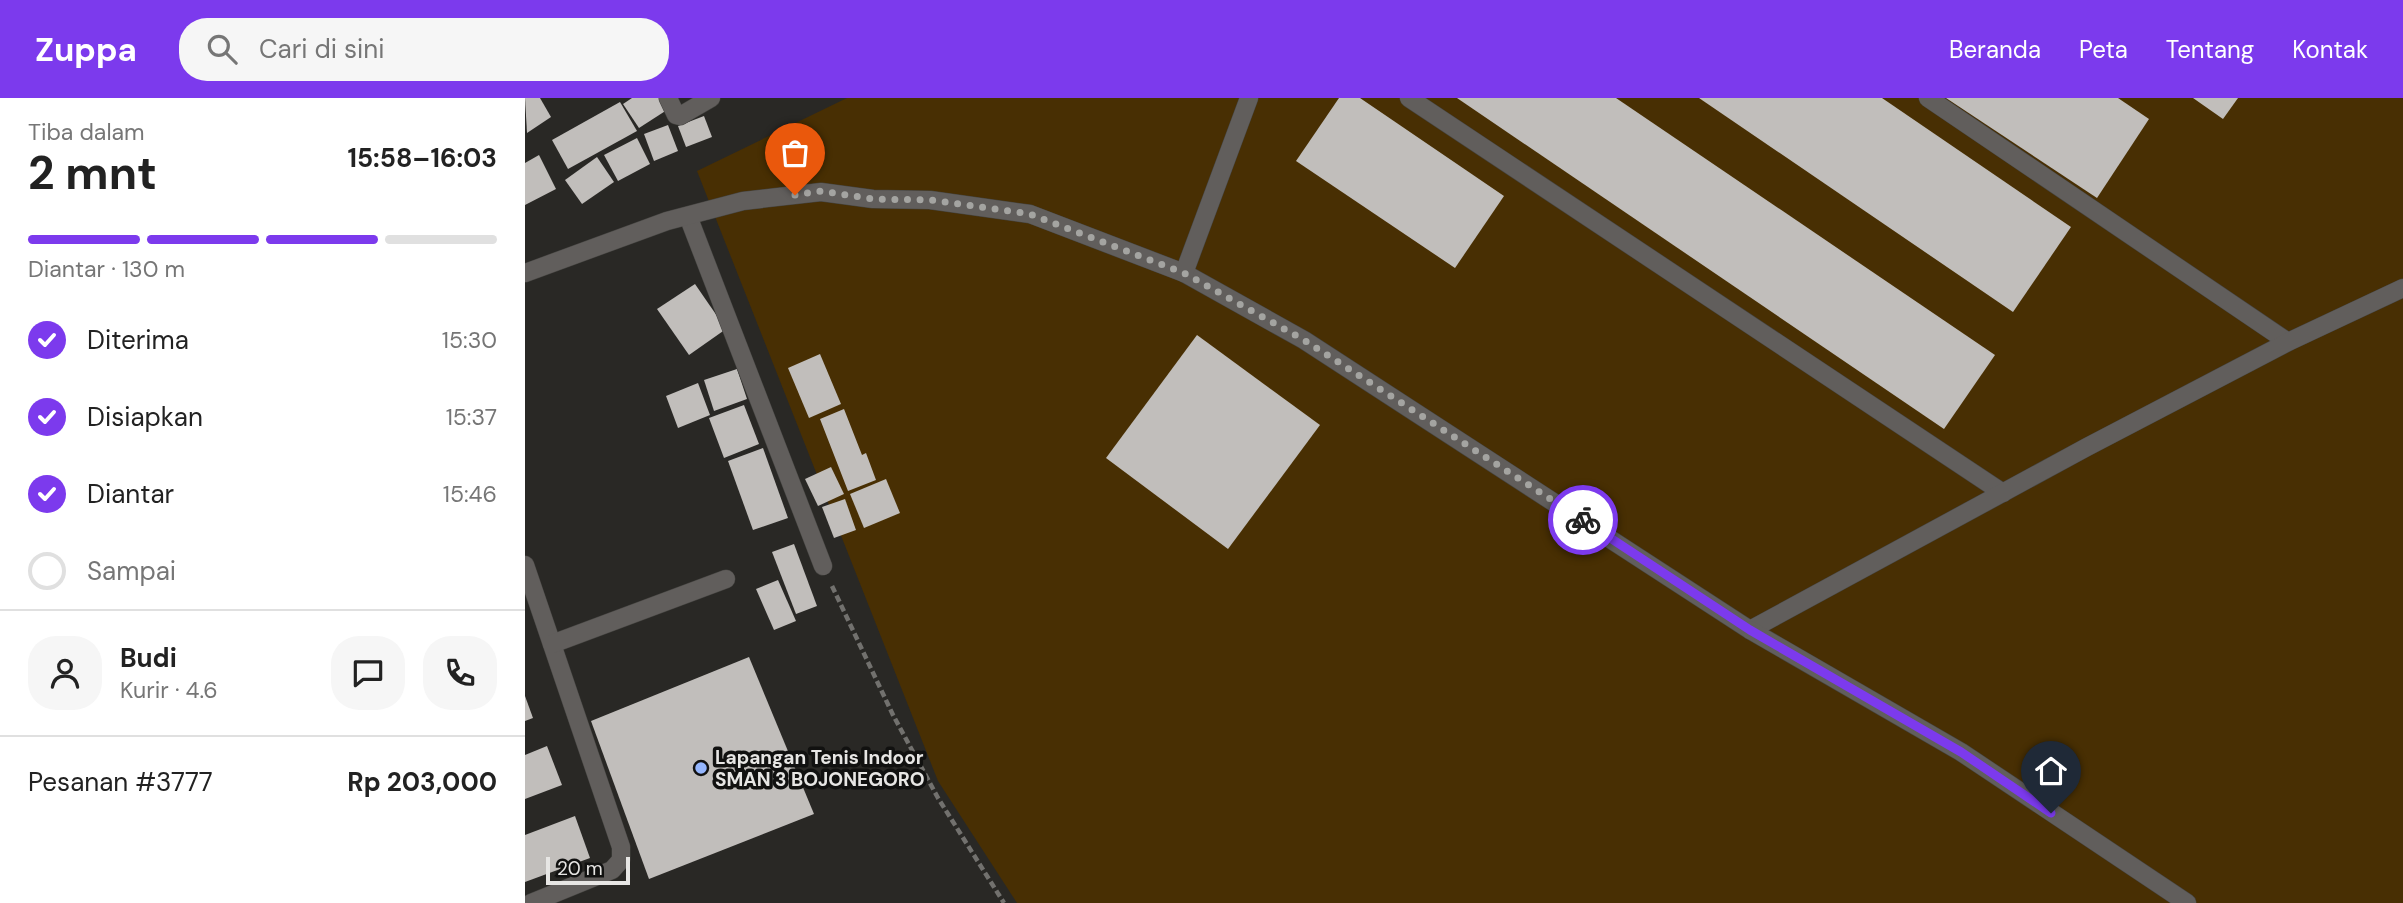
<!DOCTYPE html>
<html lang="id">
<head>
<meta charset="utf-8">
<style>
  body { margin:0; font-family:"DM Sans",sans-serif; background:#f6f6f6; color:#222; height:100vh; display:flex; flex-direction:column; font-size:26px; white-space:nowrap }
  * { box-sizing:border-box; margin:0 }
  p { font-size:23px; color:#767676 }
  .icon { flex:none; width:38px; height:38px; fill:none; stroke:currentColor; stroke-width:2; stroke-linecap:round; stroke-linejoin:round }
  .map { position:relative; flex:1; overflow:hidden }
  .side { display:flex; flex-direction:column; background:#fff; width:525px }
  .side>* { flex:none }
  .scale { position:absolute; left:21px; bottom:18px; width:84px; box-sizing:border-box; padding-left:7px; border:4px solid #e7e6e4; border-top:0; font-size:19px; line-height:24px; white-space:nowrap; color:#e7e6e4; -webkit-text-stroke:5px #111110; paint-order:stroke }
  .pin { position:absolute; display:grid; place-items:center; width:60px; height:60px; color:#fff; margin:-72px -30px; border-radius:50% 50% 50% 0; rotate:-45deg; box-shadow:0 0 7px #0007 }
  .pin .icon { rotate:45deg }
  .courier { position:absolute; display:grid; place-items:center; width:70px; height:70px; margin:-35px; border:5px solid #7c3aed; border-radius:50%; background:#fff; color:#222; box-shadow:0 2px 9px #0007 }
  .head em { font-style:normal; font-weight:700 }
  .head div { display:flex; flex-direction:column-reverse }
  .head { display:flex; align-items:center; justify-content:space-between; height:119px; padding:0 28px }
  h1 { font-size:46px; font-weight:700; line-height:52px }
  .bar { display:grid; grid-template-columns:repeat(4,1fr); gap:10px 7px; align-content:center; height:84px; padding:0 28px }
  .bar i { height:9px; border-radius:5px; background:#e0e0e0 }
  .bar .on { background:#7c3aed }
  .bar p { grid-column:span 4 }
  .line { display:flex; align-items:center; gap:18px; padding:0 28px; border-top:2px solid #e0e0e0 }
  .line div { flex:1 }
  .round { display:grid; place-items:center; flex:none; width:74px; height:74px; border-radius:28px; background:#f6f6f6 }
  ol { padding:0 28px; list-style:none }
  li { display:flex; align-items:center; gap:21px; height:77px }
  li p { margin-inline-start:auto }
  li .icon { padding:7px; border-radius:50%; background:#7c3aed; color:#fff; stroke-width:4 }
  li:last-child { color:#767676 }
  li i { width:38px; height:38px; border:4px solid #e0e0e0; border-radius:50% }
  header { display:flex; align-items:center; gap:42px; box-sizing:border-box; height:98px; padding:0 35px; background:#7c3aed; color:#fff }
  header strong { font-size:33px }
  nav { display:flex; gap:38px; margin-inline-start:auto; font-size:24px }
  .search { width:490px; height:63px; background:#f6f6f6; display:flex; align-items:center; gap:18px; box-sizing:border-box; padding:0 24px; border-radius:28px; color:#767676; font-size:26px }
  main { display:flex; flex:1; min-height:0 }
  .map>svg:first-child { display:block }
  .green { fill:#482f03 }
  .building { fill:#c1bebb }
  .lines { fill:none; stroke-linecap:round; stroke-linejoin:round }
  .minor-casing { stroke:#454441; stroke-width:19 }
  .path { stroke:#72716e; stroke-width:4.5; stroke-dasharray:7 3.5; stroke-linecap:butt }
  .minor { stroke:#615e5c; stroke-width:18 }
  .done { stroke:#a4a4a1; stroke-width:7; stroke-dasharray:0 12.6 }
  .route { stroke:#7c3aed; stroke-width:9 }
  .poi-dot { fill:#95b6fd; stroke:#111110; stroke-width:2.5 }
  .labels { text-anchor:middle; dominant-baseline:central; stroke-width:7; stroke-linejoin:round; paint-order:stroke }
  .poi-label { font-size:19px; font-weight:bold; fill:#e7e6e4; stroke:#111110; text-anchor:start }
</style>
</head>
<body>
<header>
<strong>Zuppa</strong>
<div class="search"><svg class="icon" aria-label="search" viewBox="0 0 24 24"><circle cx="10" cy="10" r="6"/><path d="M15 15l6 6"/></svg>Cari di sini</div>
<nav><a>Beranda</a><a>Peta</a><a>Tentang</a><a>Kontak</a></nav>
</header>
<main>
<section class="side">
<div class="head"><div><h1>2 mnt</h1><p>Tiba dalam</p></div><em>15:58–16:03</em></div>
<div class="bar"><i class="on"></i><i class="on"></i><i class="on"></i><i></i><p>Diantar · 130 m</p></div>
<ol>
<li><svg class="icon" aria-label="check" viewBox="0 0 24 24"><path d="M5 12l5 5 9-10"/></svg>Diterima<p>15:30</p></li>
<li><svg class="icon" aria-label="check" viewBox="0 0 24 24"><path d="M5 12l5 5 9-10"/></svg>Disiapkan<p>15:37</p></li>
<li><svg class="icon" aria-label="check" viewBox="0 0 24 24"><path d="M5 12l5 5 9-10"/></svg>Diantar<p>15:46</p></li>
<li><i></i>Sampai</li>
</ol>
<div class="line" style="height:126px"><a class="round"><svg class="icon" aria-label="person" viewBox="0 0 24 24"><circle cx="12" cy="8" r="4"/><path d="M4 21q1-7 8-7t8 7"/></svg></a><div><b>Budi</b><p>Kurir · 4.6</p></div><a class="round"><svg class="icon" aria-label="chat" viewBox="0 0 24 24"><path d="M4 5h16v11H9l-5 4z"/></svg></a><a class="round"><svg class="icon" aria-label="phone" viewBox="0 0 24 24"><path d="M5 4h4l2 5-3 2q2 4 5 5l2-3 5 2v4C11 20 4 13 5 4z"/></svg></a></div>
<div class="line" style="height:91px"><div>Pesanan #3777</div><b>Rp 203,000</b></div>
</section>
<div class="map">
<svg width="1878" height="805" viewBox="0 0 1878 805">
  <rect width="100%" height="100%" fill="#292825"/>
  <path class="green" d="M322,0H1878V805H492L413,683L172,73Z"/>
  <g class="building">
    <path d="M0,0H15L26,19L2,35Z"/>
    <path d="M107,0H138L145,10L114,30L98,6Z"/>
    <path d="M814,0H835L979,98L930,170L771,63Z"/>
    <path d="M932,0H1091L1470,257L1419,331Z"/>
    <path d="M1174,0H1357L1546,129L1488,214Z"/>
    <path d="M1421,0H1593L1624,21L1572,100Z"/>
    <path d="M1668,0H1713L1698,21Z"/>
    <path d="M95,4L112,33L43,71L27,42Z"/>
    <path d="M179,18L187,39L161,49L153,28Z"/>
    <path d="M143,27L153,53L129,63L119,36Z"/>
    <path d="M112,40L125,66L93,83L79,57Z"/>
    <path d="M14,57L31,91L0,107V65Z"/>
    <path d="M72,59L89,84L57,106L40,82Z"/>
    <path d="M170,186L201,231L164,257L132,211Z"/>
    <path d="M672,237L795,327L703,451L581,360Z"/>
    <path d="M295,256L316,306L284,320L263,270Z"/>
    <path d="M212,271L222,301L189,313L179,282Z"/>
    <path d="M173,285L185,317L153,330L141,298Z"/>
    <path d="M219,307L234,346L199,360L184,320Z"/>
    <path d="M319,311L337,357L341,355L351,382L323,393L295,321Z"/>
    <path d="M238,350L263,420L228,432L203,363Z"/>
    <path d="M306,369L319,396L293,408L280,381Z"/>
    <path d="M361,381L375,415L339,430L325,396Z"/>
    <path d="M320,401L331,432L309,440L297,409Z"/>
    <path d="M269,446L292,508L271,516L247,454Z"/>
    <path d="M253,482L271,523L249,532L231,491Z"/>
    <path d="M224,559L289,716L124,781L66,623Z"/>
    <path d="M0,598L8,620L0,623Z"/>
    <path d="M22,648L37,687L0,701V657Z"/>
    <path d="M50,718L65,760L0,784V737Z"/>
  </g>
  <g class="lines">
    <defs>
      <g id="minor">
        <path d="M143,0L151,17L155,18L186,0"/>
        <path d="M884,0L1478,395"/>
        <path d="M1403,0L1763,244"/>
        <path d="M163,118L298,468"/>
        <path d="M0,175L142,123L218,103L296,94L348,101L405,102L505,116L659,175L779,242L1225,532L1562,349L1763,244L1878,190"/>
        <path d="M659,175L724,0"/>
        <path d="M0,467L96,749V762L87,772L6,805"/>
        <path d="M1225,532L1436,654L1662,805"/>
        <path d="M27,546L201,481"/>
      </g>
    </defs>
    <use href="#minor" class="minor-casing"/>
    <path class="path" d="M307,488L368,617L413,700L479,805"/>
    <use href="#minor" class="minor"/>
  </g>
  <g class="lines">
    <path class="done" d="M270,97L296,93L348,101L405,102L505,116L659,175L779,242L1058,422"/>
    <path class="route" d="M1058,422L1225,532L1436,654L1526,715"/>
  </g>
  <circle class="poi-dot" cx="176" cy="670" r="7"/>
  <g class="labels">
    <g class="poi-label">
      <text x="190" y="659">Lapangan Tenis Indoor<tspan x="190" dy="22">SMAN 3 BOJONEGORO</tspan></text>
    </g>
  </g>
</svg>
<div class="scale">20 m</div>
<div class="pin" style="left:270px;top:97px;background:#ea580c"><svg class="icon" aria-label="bag" viewBox="0 0 24 24"><path d="M5 8h14l-1 12H6zM9 8a3 3 0 0 1 6 0"/></svg></div>
<div class="pin" style="left:1526px;top:715px;background:#1f2937"><svg class="icon" aria-label="home" viewBox="0 0 24 24"><path d="M3 11l9-7 9 7M6 9v11h12V9"/></svg></div>
<div class="courier" style="left:1058px;top:422px"><svg class="icon" aria-label="bike" viewBox="0 0 24 24"><circle cx="6" cy="16" r="4"/><circle cx="18" cy="16" r="4"/><path d="M6 16l4-8h5l3 8M10 8l3 8H6M13 5h3"/></svg></div>
</div>
</main>
</body>
</html>
